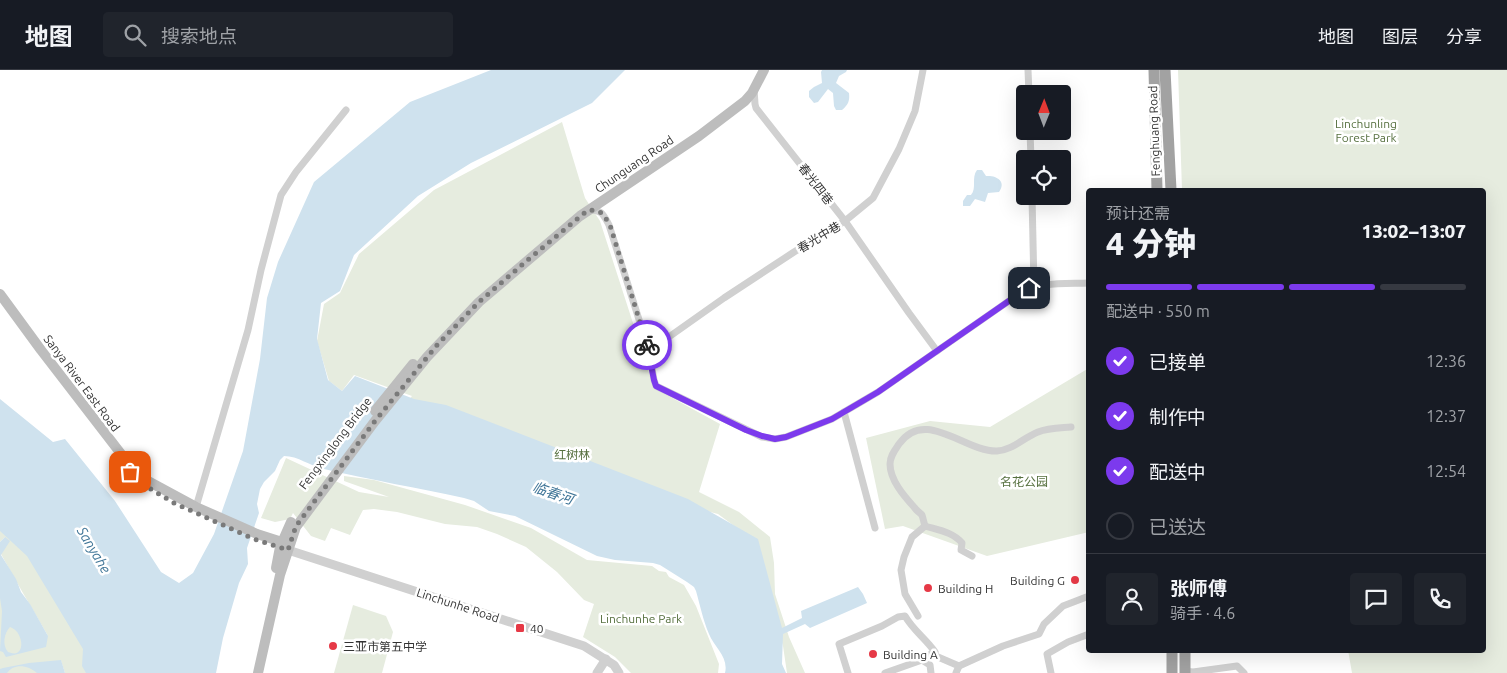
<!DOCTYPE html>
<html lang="zh">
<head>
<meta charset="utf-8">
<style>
  body { margin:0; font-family:Ubuntu,"Noto Sans SC",sans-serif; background:#20242c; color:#f1f3f6; height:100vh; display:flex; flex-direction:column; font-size:19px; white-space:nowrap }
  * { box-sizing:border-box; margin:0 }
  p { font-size:16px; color:#9ea1a6 }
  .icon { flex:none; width:28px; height:28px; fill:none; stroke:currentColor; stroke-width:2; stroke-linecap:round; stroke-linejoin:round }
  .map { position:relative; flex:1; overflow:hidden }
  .details { position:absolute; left:1086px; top:118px; width:400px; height:465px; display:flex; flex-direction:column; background:#171b24; border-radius:5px; box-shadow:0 5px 20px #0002 }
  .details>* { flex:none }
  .needle { width:32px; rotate:1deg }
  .controls { position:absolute; left:1016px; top:15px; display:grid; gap:10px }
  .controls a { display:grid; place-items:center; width:55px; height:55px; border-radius:5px; background:#171b24; box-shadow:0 5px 20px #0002; font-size:25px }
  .pin { position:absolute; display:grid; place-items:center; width:42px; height:42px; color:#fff; margin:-21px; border-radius:10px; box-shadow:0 2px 8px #0006 }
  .courier { position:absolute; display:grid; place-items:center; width:50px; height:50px; margin:-25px; border:4px solid #7c3aed; border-radius:50%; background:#fff; color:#222; box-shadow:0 1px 6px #0007 }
  .head em { font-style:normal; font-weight:800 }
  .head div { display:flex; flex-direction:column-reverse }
  .head { display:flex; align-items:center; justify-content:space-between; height:85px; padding:0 20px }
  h1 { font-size:32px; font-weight:800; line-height:38px }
  .bar { display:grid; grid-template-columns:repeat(4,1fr); gap:8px 5px; align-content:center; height:60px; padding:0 20px }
  .bar i { height:6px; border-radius:4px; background:#363941 }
  .bar .active { background:#7c3aed }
  .bar p { grid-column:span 4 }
  .line { display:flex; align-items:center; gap:12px; padding:0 20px; border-top:1px solid #363941 }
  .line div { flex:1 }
  .round { display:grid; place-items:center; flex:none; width:52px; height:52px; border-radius:5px; background:#20242c }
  ol { padding:0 20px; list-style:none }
  li { display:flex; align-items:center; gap:15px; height:55px }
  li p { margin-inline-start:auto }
  li .icon { padding:5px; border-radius:50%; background:#7c3aed; color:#fff; stroke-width:4 }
  li:last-child { color:#9ea1a6 }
  li i { width:28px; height:28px; border:2px solid #363941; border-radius:50% }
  header { display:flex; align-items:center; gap:30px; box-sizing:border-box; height:70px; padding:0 25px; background:#171b24; border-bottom:1px solid #363941 }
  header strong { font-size:24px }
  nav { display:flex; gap:28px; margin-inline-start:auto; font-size:18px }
  .search { width:350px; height:45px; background:#20242c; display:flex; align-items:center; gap:12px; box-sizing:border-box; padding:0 18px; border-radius:5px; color:#9ea1a6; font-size:19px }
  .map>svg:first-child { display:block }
  .green { fill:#e6ecdf }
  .water { fill:#cfe2ee; fill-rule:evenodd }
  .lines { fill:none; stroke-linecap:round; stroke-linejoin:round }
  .minor { stroke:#d0d0d0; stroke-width:7 }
  .tertiary { stroke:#d0d0d0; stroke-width:9 }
  .secondary { stroke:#bdbdbd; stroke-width:10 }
  .trunk { stroke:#a2a2a2; stroke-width:11 }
  .done { stroke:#7a7a7a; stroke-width:5; stroke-dasharray:0 9 }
  .route { stroke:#7c3aed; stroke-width:6 }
  .poi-dot { fill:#e63946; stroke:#fff; stroke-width:2 }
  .labels { text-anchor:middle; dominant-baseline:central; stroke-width:5; stroke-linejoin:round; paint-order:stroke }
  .park-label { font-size:12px; fill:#56703f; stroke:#fff }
  .street-label { font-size:12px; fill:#333; stroke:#fff }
  .poi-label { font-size:12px; fill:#333; stroke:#fff; text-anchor:start }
  .water-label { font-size:14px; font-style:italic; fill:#3f7597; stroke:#fff }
</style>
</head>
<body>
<header>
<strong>地图</strong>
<div class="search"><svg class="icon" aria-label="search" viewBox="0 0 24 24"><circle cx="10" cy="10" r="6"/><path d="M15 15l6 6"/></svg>搜索地点</div>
<nav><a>地图</a><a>图层</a><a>分享</a></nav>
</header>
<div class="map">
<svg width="1507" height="603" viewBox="0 0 1507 603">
  <rect width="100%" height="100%" fill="#fff"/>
  <g class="green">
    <path d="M1178,0H1507V603H1352L1348,580H1484V120H1182Z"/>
    <path d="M562,52L585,128L600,151L654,318L720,354L699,422L739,442L770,467L774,493L775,524L789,567L805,603H787L783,576L756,472L718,444L385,357L412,326L354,305L342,321L329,311L317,271L324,234L340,223L359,184L434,120Z"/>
    <path d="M1089,298V462L987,486L903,456L885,459L866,368L930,351L990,357Z"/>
    <path d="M286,388L359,422L389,427L344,411V406L374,410L465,435L531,458L587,490L652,496L659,501L666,502L669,507L684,515L696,536L719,594L718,603H631L615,587L583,567L594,534L584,530L557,502L526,477L497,464L477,457L445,454L397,442L374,439L363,440L350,465L331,458L325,471L311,466L293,443L290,449L275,452L261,448Z"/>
    <path d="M0,455L36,487L89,579L92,603H65L61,591L44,603H0V515L48,566C32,538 16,512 1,484L5,467L0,472Z"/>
    <path d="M353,535L386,546L393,562L382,603H334Z"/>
  </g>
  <g class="water">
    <path d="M491,0H625L592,33L471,93L418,126L354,185L340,221L321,233L317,269L328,310L342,321L355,306L414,329L446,335L688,429L758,469L782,558L802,548L801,541L858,517L863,524L867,533L810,558L805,554L783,564L782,594L786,603H725C729,587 714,577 709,564C703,550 700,535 696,521L694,517L687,512L660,495L653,493L615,490L597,486L515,446L489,441L474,431L464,428C418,418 371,410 324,399C310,396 298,386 284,386L280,390L275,401L264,412L260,419L257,434L259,443L247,478L248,494L239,513L223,568L216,603H86L82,596L83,579L27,486L0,461V329L53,372L65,369L115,431L161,502L179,513L193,503L214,464L243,381L260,289L267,228L278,192L314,112L410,32Z"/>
    <path d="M822,0H847L846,2L839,6L836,13L849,23C850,31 848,35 842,40H836L834,36L833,23L828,19L818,32L814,33L809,27V21L814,17L822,13L821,2Z"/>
    <path d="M977,100H982L986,106C996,105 1007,111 999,122L988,123L985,132L975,129L970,136H963V131L967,125H971C977,118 971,108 977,100Z"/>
    <path d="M5,467L10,471L1,485L16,509L21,522L30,534L48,566L46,577L6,587L3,582L0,581L2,541L0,528V472ZM10,557C24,561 27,590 8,582C2,575 4,563 10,557Z"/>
    <path d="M61,590L65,603H37C28,595 14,593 7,603H0V599L3,598L29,593Z"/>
  </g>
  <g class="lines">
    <g class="minor">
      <path d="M1028,0L1029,24"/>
      <path d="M754,19L755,34L756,38L845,151L909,243L937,281"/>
      <path d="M1030,61L1031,89"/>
      <path d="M1032,126L1034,217"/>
      <path d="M589,140C602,140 603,144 609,155L649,281L654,310L656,316L762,367L775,369L786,367L832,349L878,322L1016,226C1041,211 1062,214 1089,213"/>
      <path d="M649,281L724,228L794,182L845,151L873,128L899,79L915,41L923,0"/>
      <path d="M844,342L875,458"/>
      <path d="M196,437L248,260L261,200L281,125L296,102L346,40"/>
      <path d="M925,456C924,453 923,448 922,445C920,443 916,440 914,437C904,426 890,410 890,394C890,386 895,380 899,374C925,337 965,382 997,381C1013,380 1023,368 1038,362C1048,358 1060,358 1071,357"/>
      <path d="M918,546L905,524L901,500L904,487L912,467L925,456C938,460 953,462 962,473L961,480L972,486"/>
      <path d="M931,584L959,596L956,603"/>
      <path d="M922,590L930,595L931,603"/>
      <path d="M959,596L1003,576L1039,564L1044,554L1063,536L1089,526"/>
      <path d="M1185,601L1193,602L1237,596L1244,603"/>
      <path d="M848,603L839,574L882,556L898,547L905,546C913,560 926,569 935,582L922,590L885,603"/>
      <path d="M1051,603L1047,584L1068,572L1089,564"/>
    </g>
    <g class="tertiary">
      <path d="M288,480L584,576L614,595L619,603"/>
      <path d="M597,603L606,589"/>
    </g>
    <g class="secondary">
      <path d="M0,224L41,280L125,389L146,410L196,437L257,464L282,472L286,477"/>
      <path d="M375,341L413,294"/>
      <path d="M276,498L280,477L291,452"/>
      <path d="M258,603L280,505L296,457L375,351L427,287L479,232L580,146L699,66L745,31L752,23L764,0"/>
    </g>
    <g class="trunk">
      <path d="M1154,0L1157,120"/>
      <path d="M1165,0L1171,120"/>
      <path d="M1185,580V603"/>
      <path d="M1172,603V580"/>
    </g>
  </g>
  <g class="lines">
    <path class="done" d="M130,402L144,415L174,433L254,469L288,480L296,456L314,432L375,351L438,274L479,232L530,188L588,140C602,140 603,144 610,155L647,275"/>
    <path class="route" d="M647,275L654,310L656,316L746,360L762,366L775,369L786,367L832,349L878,322L1016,226L1029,218"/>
  </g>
  <g class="poi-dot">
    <circle cx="1075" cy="510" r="5"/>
    <circle cx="928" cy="518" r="5"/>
    <rect x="515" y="553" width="10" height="10" rx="2.5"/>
    <circle cx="333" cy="576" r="5"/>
    <circle cx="873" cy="584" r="5"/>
  </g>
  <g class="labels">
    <g class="park-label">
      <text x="1366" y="53">Linchunling<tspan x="1366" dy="14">Forest Park</tspan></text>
      <text x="572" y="384">红树林</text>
      <text x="1024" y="411">名花公园</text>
      <text x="641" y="548">Linchunhe Park</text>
    </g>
    <g class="street-label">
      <text transform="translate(1154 61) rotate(-92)">Fenghuang Road</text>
      <text transform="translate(634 94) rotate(-34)">Chunguang Road</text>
      <text transform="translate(816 114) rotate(52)">春光四巷</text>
      <text transform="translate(819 167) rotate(-31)">春光中巷</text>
      <text transform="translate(82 313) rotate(53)">Sanya River East Road</text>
      <text transform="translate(335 373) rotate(-53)">Fengxinglong Bridge</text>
      <text transform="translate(458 535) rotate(18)">Linchunhe Road</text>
    </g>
    <g class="poi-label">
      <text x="1065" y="510" text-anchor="end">Building G</text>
      <text x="938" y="518">Building H</text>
      <text x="530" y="558">40</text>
      <text x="343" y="576">三亚市第五中学</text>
      <text x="883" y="584">Building A</text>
    </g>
    <g class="water-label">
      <text transform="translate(553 423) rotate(19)">临春河</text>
      <text transform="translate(94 480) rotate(59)">Sanyahe</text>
    </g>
  </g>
</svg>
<div class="controls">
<a><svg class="needle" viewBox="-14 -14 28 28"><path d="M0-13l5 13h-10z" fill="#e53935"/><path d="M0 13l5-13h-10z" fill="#9ea1a6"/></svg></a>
<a><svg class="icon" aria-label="locate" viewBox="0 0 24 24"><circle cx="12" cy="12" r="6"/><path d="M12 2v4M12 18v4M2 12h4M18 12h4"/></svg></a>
</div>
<div class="pin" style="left:130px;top:402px;background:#ea580c"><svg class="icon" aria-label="bag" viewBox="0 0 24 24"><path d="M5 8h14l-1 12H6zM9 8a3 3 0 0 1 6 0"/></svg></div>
<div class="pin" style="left:1029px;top:218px;background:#1f2937"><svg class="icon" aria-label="home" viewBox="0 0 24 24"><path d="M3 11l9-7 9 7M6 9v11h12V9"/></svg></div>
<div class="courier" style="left:647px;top:275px"><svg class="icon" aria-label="bike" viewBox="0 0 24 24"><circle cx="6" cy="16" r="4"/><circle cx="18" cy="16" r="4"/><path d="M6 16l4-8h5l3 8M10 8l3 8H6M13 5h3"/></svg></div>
<section class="details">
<div class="head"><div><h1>4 分钟</h1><p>预计还需</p></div><em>13:02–13:07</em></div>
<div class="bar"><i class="active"></i><i class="active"></i><i class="active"></i><i></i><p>配送中 · 550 m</p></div>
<ol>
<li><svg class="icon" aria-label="check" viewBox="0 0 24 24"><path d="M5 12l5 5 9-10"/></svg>已接单<p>12:36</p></li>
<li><svg class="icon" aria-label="check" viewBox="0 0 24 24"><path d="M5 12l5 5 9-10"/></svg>制作中<p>12:37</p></li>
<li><svg class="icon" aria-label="check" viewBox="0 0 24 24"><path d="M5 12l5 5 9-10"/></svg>配送中<p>12:54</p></li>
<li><i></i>已送达</li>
</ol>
<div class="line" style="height:90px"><a class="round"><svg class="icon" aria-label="person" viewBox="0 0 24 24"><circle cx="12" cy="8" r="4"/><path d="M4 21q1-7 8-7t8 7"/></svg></a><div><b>张师傅</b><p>骑手 · 4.6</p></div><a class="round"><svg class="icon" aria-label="chat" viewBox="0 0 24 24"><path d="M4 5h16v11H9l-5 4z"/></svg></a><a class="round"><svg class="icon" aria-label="phone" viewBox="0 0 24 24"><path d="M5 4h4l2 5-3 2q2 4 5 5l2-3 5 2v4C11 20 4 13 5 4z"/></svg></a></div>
</section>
</div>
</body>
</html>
